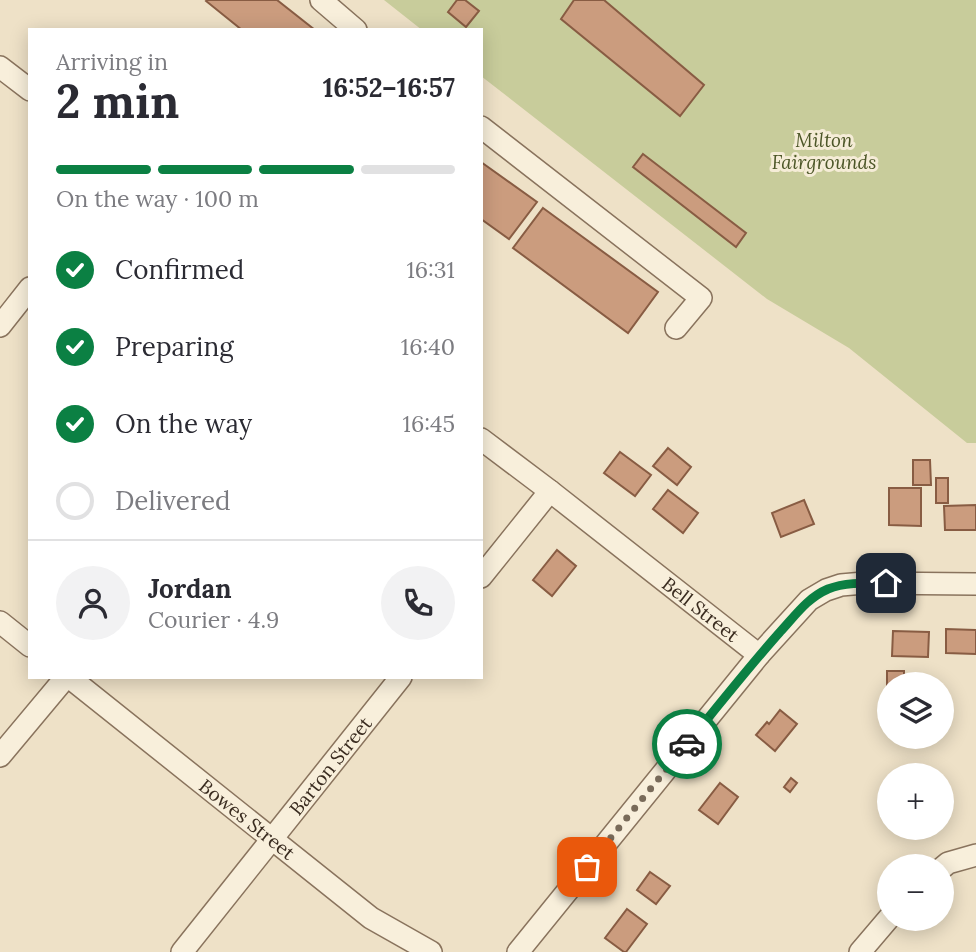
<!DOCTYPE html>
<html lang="en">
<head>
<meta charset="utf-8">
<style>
  body { margin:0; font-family:Lora,serif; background:#f2f2f3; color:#2b2b33; height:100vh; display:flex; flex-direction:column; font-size:26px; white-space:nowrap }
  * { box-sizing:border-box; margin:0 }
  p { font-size:23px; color:#7c7c81 }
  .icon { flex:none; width:38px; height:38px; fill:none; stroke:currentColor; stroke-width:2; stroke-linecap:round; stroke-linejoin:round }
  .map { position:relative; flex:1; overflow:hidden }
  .sheet { position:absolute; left:28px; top:28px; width:455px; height:651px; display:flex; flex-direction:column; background:#fff; border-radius:0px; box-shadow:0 4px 18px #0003 }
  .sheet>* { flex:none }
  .tools { position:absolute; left:877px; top:672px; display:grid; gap:14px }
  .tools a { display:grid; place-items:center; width:77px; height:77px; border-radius:50%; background:#fff; box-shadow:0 4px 18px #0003; font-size:35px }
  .pin { position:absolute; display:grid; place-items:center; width:60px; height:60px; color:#fff; margin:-30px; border-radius:14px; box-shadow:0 4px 10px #0006 }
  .courier { position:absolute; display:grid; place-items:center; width:70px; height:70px; margin:-35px; border:5px solid #0b8043; border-radius:50%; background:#fff; color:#222; box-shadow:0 2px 9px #0007 }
  .summary em { font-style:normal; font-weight:700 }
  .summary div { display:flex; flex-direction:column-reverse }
  .summary { display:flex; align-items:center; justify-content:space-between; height:119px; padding:0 28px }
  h1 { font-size:46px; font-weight:700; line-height:52px }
  .bar { display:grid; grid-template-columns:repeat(4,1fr); gap:10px 7px; align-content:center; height:84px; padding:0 28px }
  .bar i { height:9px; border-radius:5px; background:#e1e1e2 }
  .bar .selected { background:#0b8043 }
  .bar p { grid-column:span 4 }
  .line { display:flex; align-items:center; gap:18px; padding:0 28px; border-top:2px solid #e1e1e2 }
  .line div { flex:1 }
  .round { display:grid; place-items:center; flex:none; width:74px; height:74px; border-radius:37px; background:#f2f2f3 }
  ol { padding:0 28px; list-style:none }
  li { display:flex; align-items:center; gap:21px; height:77px }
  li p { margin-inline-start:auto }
  li .icon { padding:7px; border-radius:50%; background:#0b8043; color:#fff; stroke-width:4 }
  li:last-child { color:#7c7c81 }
  li i { width:38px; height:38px; border:4px solid #e1e1e2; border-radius:50% }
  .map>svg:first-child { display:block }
  .green { fill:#c8cc9b }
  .building { fill:#cb9c7e; stroke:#885c43; stroke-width:2 }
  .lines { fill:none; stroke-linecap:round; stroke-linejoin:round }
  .minor-casing { stroke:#89735d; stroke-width:24 }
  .minor { stroke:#f8efdb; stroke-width:21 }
  .done { stroke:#796b5a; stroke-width:7; stroke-dasharray:0 12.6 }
  .route { stroke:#0b8043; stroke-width:9 }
  .labels { text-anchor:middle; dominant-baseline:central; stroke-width:6; stroke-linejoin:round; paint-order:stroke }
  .park-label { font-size:19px; font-style:italic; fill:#4c5627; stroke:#f5ecd7 }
  .street-label { font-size:19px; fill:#3a2c20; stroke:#f5ecd7 }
</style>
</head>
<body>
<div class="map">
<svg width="976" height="952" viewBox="0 0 976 952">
  <rect width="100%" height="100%" fill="#eee1c7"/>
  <path class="green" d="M384,0H976V443H967L849,348L767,299L481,76V30H422Z"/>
  <g class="building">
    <path d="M207,0H277L315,30H242L206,1Z"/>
    <path d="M457,0H465L479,11L466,27L448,12Z"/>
    <path d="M574,0H604L704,85L680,116L561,19Z"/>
    <path d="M643,154L746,233L736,247L633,167Z"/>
    <path d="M481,162L537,202L509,239L481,219Z"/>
    <path d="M543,208L658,292L628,333L513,248Z"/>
    <path d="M668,448L691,467L677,485L653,466Z"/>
    <path d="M620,452L651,475L635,496L604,473Z"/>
    <path d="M913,460H930L931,485H913Z"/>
    <rect x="936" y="478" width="12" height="25"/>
    <path d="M889,488H921V526L889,525Z"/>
    <path d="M668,490L698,513L683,533L653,509Z"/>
    <path d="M804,500L814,524L781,537L772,513Z"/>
    <path d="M976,505V530H945L944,506Z"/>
    <path d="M557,550L576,566L552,596L533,580Z"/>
    <path d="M946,629L976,630V654L946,653Z"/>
    <path d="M893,631L929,632L928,657L892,656Z"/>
    <path d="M887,671H904V684H889V689H887Z"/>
    <path d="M780,710L797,724L775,751L756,735L767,722L769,724Z"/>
    <path d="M791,778L797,783L790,792L784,787Z"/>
    <path d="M720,783L738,797L718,824L699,810Z"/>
    <path d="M650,872L670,886L656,904L637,890Z"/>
    <path d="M627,909L647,924L626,952H624L605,938Z"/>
  </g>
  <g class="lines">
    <defs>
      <g id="minor">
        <path d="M321,0L356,30"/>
        <path d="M0,67L30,90"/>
        <path d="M481,127L701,298L676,328"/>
        <path d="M0,326L30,288"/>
        <path id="s1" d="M481,439L550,491L759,655"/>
        <path d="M481,577L550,491"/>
        <path d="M0,622L30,646"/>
        <path id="s2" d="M69,677L371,918L431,952"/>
        <path d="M0,756L66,677"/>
        <path d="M942,868L948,863L976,855"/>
        <path id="s3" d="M182,952L401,677"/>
        <path d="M518,952L759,655L809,600L826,590L841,585L864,583L976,584"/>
        <path d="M860,952L889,918"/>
      </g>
    </defs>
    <use href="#minor" class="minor-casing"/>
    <use href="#minor" class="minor"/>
  </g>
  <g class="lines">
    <path class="done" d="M587,867L687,744"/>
    <path class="route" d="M687,744C718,706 748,668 780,632C795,616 807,598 828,589C846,582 867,583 886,583"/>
  </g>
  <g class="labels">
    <g class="park-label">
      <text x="824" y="140">Milton<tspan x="824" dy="22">Fairgrounds</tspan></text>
    </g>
    <g class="street-label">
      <text stroke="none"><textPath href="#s1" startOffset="278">Bell Street</textPath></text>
      <text stroke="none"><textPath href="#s3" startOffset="238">Barton Street</textPath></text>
      <text stroke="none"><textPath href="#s2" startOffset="228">Bowes Street</textPath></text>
    </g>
  </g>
</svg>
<div class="tools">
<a><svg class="icon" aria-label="layers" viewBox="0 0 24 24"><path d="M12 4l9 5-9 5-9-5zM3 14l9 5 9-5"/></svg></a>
<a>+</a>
<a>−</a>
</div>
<div class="pin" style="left:587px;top:867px;background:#ea580c"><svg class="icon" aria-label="bag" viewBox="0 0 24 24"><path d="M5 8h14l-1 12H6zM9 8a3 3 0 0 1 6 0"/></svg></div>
<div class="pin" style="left:886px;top:583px;background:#1f2937"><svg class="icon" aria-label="home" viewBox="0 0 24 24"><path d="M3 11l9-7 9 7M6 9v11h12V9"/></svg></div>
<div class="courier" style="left:687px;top:744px"><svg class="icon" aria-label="car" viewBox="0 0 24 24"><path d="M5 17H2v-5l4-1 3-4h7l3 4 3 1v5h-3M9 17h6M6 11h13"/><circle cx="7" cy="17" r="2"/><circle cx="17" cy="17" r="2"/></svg></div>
<section class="sheet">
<div class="summary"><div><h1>2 min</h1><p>Arriving in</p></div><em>16:52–16:57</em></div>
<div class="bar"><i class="selected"></i><i class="selected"></i><i class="selected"></i><i></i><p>On the way · 100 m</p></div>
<ol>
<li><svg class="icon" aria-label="check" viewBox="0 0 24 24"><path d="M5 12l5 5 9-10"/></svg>Confirmed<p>16:31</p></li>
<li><svg class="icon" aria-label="check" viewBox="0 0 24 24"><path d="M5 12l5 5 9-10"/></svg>Preparing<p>16:40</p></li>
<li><svg class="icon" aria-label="check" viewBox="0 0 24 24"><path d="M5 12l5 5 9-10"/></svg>On the way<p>16:45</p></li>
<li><i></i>Delivered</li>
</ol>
<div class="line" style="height:126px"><a class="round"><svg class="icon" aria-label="person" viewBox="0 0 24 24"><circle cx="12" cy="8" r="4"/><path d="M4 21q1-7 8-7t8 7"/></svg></a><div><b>Jordan</b><p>Courier · 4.9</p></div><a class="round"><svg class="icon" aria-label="phone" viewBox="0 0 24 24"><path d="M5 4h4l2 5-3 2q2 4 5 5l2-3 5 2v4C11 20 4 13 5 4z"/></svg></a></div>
</section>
</div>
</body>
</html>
